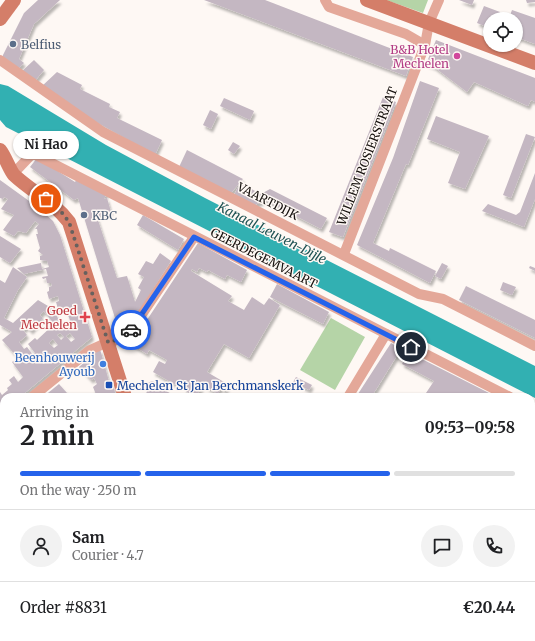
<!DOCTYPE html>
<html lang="en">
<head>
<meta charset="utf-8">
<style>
  body { margin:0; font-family:Merriweather,serif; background:#f2f2f2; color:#202124; height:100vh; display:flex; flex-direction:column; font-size:15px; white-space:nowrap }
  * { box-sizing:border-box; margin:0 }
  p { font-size:13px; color:#757577 }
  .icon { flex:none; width:22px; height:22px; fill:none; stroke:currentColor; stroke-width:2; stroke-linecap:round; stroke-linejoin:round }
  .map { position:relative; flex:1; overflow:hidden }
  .details { position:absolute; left:0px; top:393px; width:535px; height:248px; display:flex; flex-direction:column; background:#fff; border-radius:12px 12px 0 0; box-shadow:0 1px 3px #0004 }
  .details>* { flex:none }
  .tools { position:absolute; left:483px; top:12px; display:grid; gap:8px }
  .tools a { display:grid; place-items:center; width:40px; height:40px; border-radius:50%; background:#fff; box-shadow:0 1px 3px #0004; font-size:20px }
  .pin { position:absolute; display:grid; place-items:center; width:34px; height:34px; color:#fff; margin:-17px; border:2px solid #fff; border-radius:50%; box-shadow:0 1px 4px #0007 }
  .courier { position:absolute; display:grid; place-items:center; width:40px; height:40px; margin:-20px; border:3px solid #2563eb; border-radius:50%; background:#fff; color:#222; box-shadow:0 1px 5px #0007 }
  .bubble { position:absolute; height:28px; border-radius:14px; background:#fff; box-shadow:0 1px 3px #0004; font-size:13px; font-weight:700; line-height:28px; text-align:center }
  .overview em { font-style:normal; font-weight:700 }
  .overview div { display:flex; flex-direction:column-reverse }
  .overview { display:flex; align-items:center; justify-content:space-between; height:68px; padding:0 20px }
  h1 { font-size:26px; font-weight:700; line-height:30px }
  .bar { display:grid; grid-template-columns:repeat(4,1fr); gap:6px 4px; align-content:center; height:48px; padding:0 20px }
  .bar i { height:5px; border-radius:3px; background:#e0e0e0 }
  .bar .active { background:#2563eb }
  .bar p { grid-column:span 4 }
  .line { display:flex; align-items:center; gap:10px; padding:0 20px; border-top:1px solid #e0e0e0 }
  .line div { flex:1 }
  .round { display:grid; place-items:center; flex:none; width:42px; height:42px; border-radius:21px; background:#f2f2f2 }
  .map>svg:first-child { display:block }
  .built { fill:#f8ece3 }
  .green { fill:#b5d4a7 }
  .water { fill:#32b0b2 }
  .building { fill:#c4b7c2; fill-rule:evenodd; filter:url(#shadow) }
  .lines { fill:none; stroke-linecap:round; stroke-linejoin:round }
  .street { stroke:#e4a899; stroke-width:10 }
  .secondary { stroke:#d47e69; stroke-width:14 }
  .done { stroke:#67615e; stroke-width:4; stroke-dasharray:0 7.2 }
  .route { stroke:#2563eb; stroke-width:5 }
  .service-dot { fill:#5c6f8a; stroke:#fef8f4; stroke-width:1.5 }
  .hotel-dot { fill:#d1479c; stroke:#fef8f4; stroke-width:1.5 }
  .health-dot { fill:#e0444e; stroke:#fef8f4; stroke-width:1.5 }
  .shop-dot { fill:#3f7fe0; stroke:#fef8f4; stroke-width:1.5 }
  .transit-dot { fill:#1a4fb4; stroke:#fef8f4; stroke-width:1.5 }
  .labels { text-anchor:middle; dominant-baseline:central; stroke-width:3; stroke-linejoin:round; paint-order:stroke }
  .service-label { font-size:12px; fill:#4e5e75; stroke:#fef8f4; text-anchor:start }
  .hotel-label { font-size:12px; fill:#b23c85; stroke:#fef8f4; text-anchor:end }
  .street-label { font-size:12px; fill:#15100d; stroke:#fef8f4 }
  .health-label { font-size:12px; fill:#be3a42; stroke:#fef8f4; text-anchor:end }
  .shop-label { font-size:12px; fill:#366cbe; stroke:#fef8f4; text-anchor:end }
  .transit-label { font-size:12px; fill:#164399; stroke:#fef8f4; text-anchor:start }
  .water-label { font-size:13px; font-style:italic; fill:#205354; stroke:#fef8f4 }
</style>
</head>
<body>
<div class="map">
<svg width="535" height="641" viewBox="0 0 535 641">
  <defs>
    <filter id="shadow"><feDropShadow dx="2" dy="3.5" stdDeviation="1" flood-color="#0004"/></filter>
  </defs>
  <rect width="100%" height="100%" fill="#fef8f4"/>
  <path class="built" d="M4,554V582L0,577V558Z"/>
  <g class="green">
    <path d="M386,0H428L423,13Z"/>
    <path d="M331,318L365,337L335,390L300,370Z"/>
    <path d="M283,637H332L344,641H274Z"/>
  </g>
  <path class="water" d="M0,84L8,86L106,145L205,198L535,366V398L6,127L0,120Z"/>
  <g class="building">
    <path d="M38,0H60L34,24L19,59L24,63L17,70L2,59L3,55L24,13Z"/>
    <path d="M204,0H265L413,57L406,76Z"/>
    <path d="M459,0H474L472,5Z"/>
    <path d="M526,0H535V2L527,3Z"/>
    <path d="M484,6L500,12L499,14L509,18L512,10L535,18V44L516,37V19H490V28L477,23Z"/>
    <path d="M436,40L535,78V102L531,100L528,106L474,82L467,92L434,67L426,64Z"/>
    <path d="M34,60L44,70L34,82L21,72Z"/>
    <path d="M57,72L82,85L80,89L110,104L109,107L120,112L117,118L162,140L155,155L98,123L41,87Z"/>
    <path d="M420,81L439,88L408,165L406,164L373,243L389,251L390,248L436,271L430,283L357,245L393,158Z"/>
    <path d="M383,97L396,102L343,237L329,232Z"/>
    <path d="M224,98L254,111L250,120L220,106Z"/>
    <path d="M210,110L218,114L211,129L203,125Z"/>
    <path d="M436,116L489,136L465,189L448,183L460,152L427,139Z"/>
    <path d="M526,134L535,137L511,198L503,195Z"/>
    <path d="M233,142L240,146L234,154L228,150Z"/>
    <path d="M187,150L243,179L231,193L179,167Z"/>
    <path d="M37,158L75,182L78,177L107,193L104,199L107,198L111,212L97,217L117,278L127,276L135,302L141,290L138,288L144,277L138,274L146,261L153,264L160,253L171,261L128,328L119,331L78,198L74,200L30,167Z"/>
    <path d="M535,173V199L524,227L482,211L488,204L516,215L520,212Z"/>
    <path d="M0,180L36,206L53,221L60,235L92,337L20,397H4V410L0,413V392L2,395L8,390L7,388L12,384L9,380L14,376L18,382L23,377L12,362L18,358L2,340L12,332L0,325V280L5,283L13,267L27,277L18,290L4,318L13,323L38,300L53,309L64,330L71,323L65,307L58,309L56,302L59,301L58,296L49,299L47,292L49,291V287L52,286L51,283H47L46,278L43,279L42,277L48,276L46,269L24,274L17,268L41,263L42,269L49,267L47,261L40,260V256L43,255L38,251L40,248L36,234H38L37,229H35L39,224L35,221L26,233L18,231L14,236L3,230L14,215L1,209L8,199L4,197L3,199L0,198ZM44,311L54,324L37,340L35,338L28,344L35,353L33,355L27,347L24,349L19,342L27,335L23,330L27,327L31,331L43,318L40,315ZM60,333L64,337L61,340L57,335ZM70,333L75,339L71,342L66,336ZM53,339L58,345L54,348L49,343Z"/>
    <path d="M240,183L261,194L270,189L327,218L321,229L265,200L255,205L234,195Z"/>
    <path d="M143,215L184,239L178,250L137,225Z"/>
    <path d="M0,236L21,249L10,263L0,257Z"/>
    <path d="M198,243L247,270L241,282L227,275L225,279L208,270L207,272L199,268L197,272L192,269L191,271L232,296L228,301L244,310L252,297L264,305L269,298L280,305L249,358L224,344L207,372L229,385L225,391L221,388L218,394L203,385L196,397L184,390L186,387L178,382L176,385L153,372L159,361L165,364L167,360L149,350L147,354L131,344Z"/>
    <path d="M442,263L448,266L441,279L435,276Z"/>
    <path d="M530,266L535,268V271L529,268Z"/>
    <path d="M503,282L516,287L512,295L500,290Z"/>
    <path d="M277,284L329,312L323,324L270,297Z"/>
    <path d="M466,286L535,320V338L459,300Z"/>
    <path d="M391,343L401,349L377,388L371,397H356Z"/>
    <path d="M100,349L110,385L113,384L116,397H97L93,387L97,384L94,378L91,380L79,367Z"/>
    <path d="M408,352L491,394L489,397H464L460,395L459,397H433L426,393L434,381L402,364Z"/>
    <path d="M296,377L312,385L309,390L293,382Z"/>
    <path d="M152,381L157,383L160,385L159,387L177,397H145L147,391L145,390L148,389L150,384L148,383Z"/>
    <path d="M59,384L67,393L62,397H43Z"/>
    <path d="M531,416L535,418V433L531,431Z"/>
    <path d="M4,428V444L0,447V431Z"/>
    <path d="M2,495L4,497V518L0,514V497Z"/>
    <path d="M535,538V563L531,570V545Z"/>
    <path d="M535,590V615L531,622V597Z"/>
    <path d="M4,624V637H8L0,641V627Z"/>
    <path d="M33,637H56L50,641H27Z"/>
    <path d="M115,637H126L128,641H104Z"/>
    <path d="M219,637H234L235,641H220Z"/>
    <path d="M475,637H487L491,639L490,641H473Z"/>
    <path d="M507,637H522L520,641H505Z"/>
  </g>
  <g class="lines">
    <g class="street">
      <path d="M325,0L329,7L406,34L425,45"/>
      <path d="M0,60L103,132L419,294L443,299L535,346"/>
      <path d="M13,174L32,154L38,156L510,397"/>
      <path d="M344,254L425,45L429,23L439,0"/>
      <path d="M32,397L90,350L108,342L126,338L194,237"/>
      <path d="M348,397L386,334"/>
      <path d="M531,408L535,410"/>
      <path d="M0,423L4,420"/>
      <path d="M531,580L535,573"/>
      <path d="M14,641L20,637"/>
      <path d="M495,641L498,637"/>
    </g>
    <g class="secondary">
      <path d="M367,0L535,63"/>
      <path d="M0,19L14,0"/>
      <path d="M0,150C5,156 10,171 14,175C32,192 53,201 69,222L125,397"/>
      <path d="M204,637L205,641"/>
    </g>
  </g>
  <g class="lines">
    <path class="done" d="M46,199L59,209L69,222L108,342L126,338L131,330"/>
    <path class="route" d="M131,330L194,237L411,347"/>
  </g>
  <g class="service-dot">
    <circle cx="13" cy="44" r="4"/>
    <circle cx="84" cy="215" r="4"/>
  </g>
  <circle class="hotel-dot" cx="457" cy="56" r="4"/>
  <path class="health-dot" d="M83 311h4v4h4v4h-4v4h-4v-4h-4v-4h4z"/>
  <circle class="shop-dot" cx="103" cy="364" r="4"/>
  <rect class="transit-dot" x="105" y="381" width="8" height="8" rx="2"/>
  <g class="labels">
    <g class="service-label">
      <text x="21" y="44">Belfius</text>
      <text x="92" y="215">KBC</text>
    </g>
    <g class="hotel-label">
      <text x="449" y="49">B&amp;B Hotel<tspan x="449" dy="14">Mechelen</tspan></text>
    </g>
    <g class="street-label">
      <text transform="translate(367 156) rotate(-69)">WILLEM ROSIERSTRAAT</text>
      <text transform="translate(268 201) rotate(27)">VAARTDIJK</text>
      <text transform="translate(264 258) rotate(27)">GEERDEGEMVAART</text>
    </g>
    <g class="health-label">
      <text x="77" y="310">Goed<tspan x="77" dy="14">Mechelen</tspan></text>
    </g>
    <g class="shop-label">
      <text x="95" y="357">Beenhouwerij<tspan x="95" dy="14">Ayoub</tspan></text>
    </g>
    <g class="transit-label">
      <text x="117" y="385">Mechelen St Jan Berchmanskerk</text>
    </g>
    <g class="water-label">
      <text transform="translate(272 233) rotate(27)">Kanaal Leuven-Dijle</text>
    </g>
  </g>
</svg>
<div class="tools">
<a><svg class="icon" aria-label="locate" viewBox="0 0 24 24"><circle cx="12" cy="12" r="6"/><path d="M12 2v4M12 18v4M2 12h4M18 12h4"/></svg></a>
</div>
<div class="pin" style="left:46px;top:199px;background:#ea580c"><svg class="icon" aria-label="bag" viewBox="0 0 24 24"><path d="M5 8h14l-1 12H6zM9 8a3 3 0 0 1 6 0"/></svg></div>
<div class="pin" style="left:411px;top:347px;background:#1f2937"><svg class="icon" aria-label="home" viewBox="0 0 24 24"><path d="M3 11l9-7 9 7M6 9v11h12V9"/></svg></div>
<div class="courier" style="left:131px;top:330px"><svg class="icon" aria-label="car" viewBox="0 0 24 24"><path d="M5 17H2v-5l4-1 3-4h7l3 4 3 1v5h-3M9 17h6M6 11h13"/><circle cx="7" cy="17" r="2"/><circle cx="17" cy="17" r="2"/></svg></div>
<div class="bubble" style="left:13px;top:131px;width:66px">Ni Hao</div>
<section class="details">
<div class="overview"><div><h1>2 min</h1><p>Arriving in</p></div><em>09:53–09:58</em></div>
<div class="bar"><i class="active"></i><i class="active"></i><i class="active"></i><i></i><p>On the way · 250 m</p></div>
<div class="line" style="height:72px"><a class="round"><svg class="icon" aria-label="person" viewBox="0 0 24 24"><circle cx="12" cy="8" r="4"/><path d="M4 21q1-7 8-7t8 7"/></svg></a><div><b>Sam</b><p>Courier · 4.7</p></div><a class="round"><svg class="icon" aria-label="chat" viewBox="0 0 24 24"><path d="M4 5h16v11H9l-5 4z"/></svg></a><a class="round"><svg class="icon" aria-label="phone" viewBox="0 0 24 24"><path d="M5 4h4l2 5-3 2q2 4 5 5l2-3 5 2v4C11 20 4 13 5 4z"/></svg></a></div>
<div class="line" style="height:52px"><div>Order #8831</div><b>€20.44</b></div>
</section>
</div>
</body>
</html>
